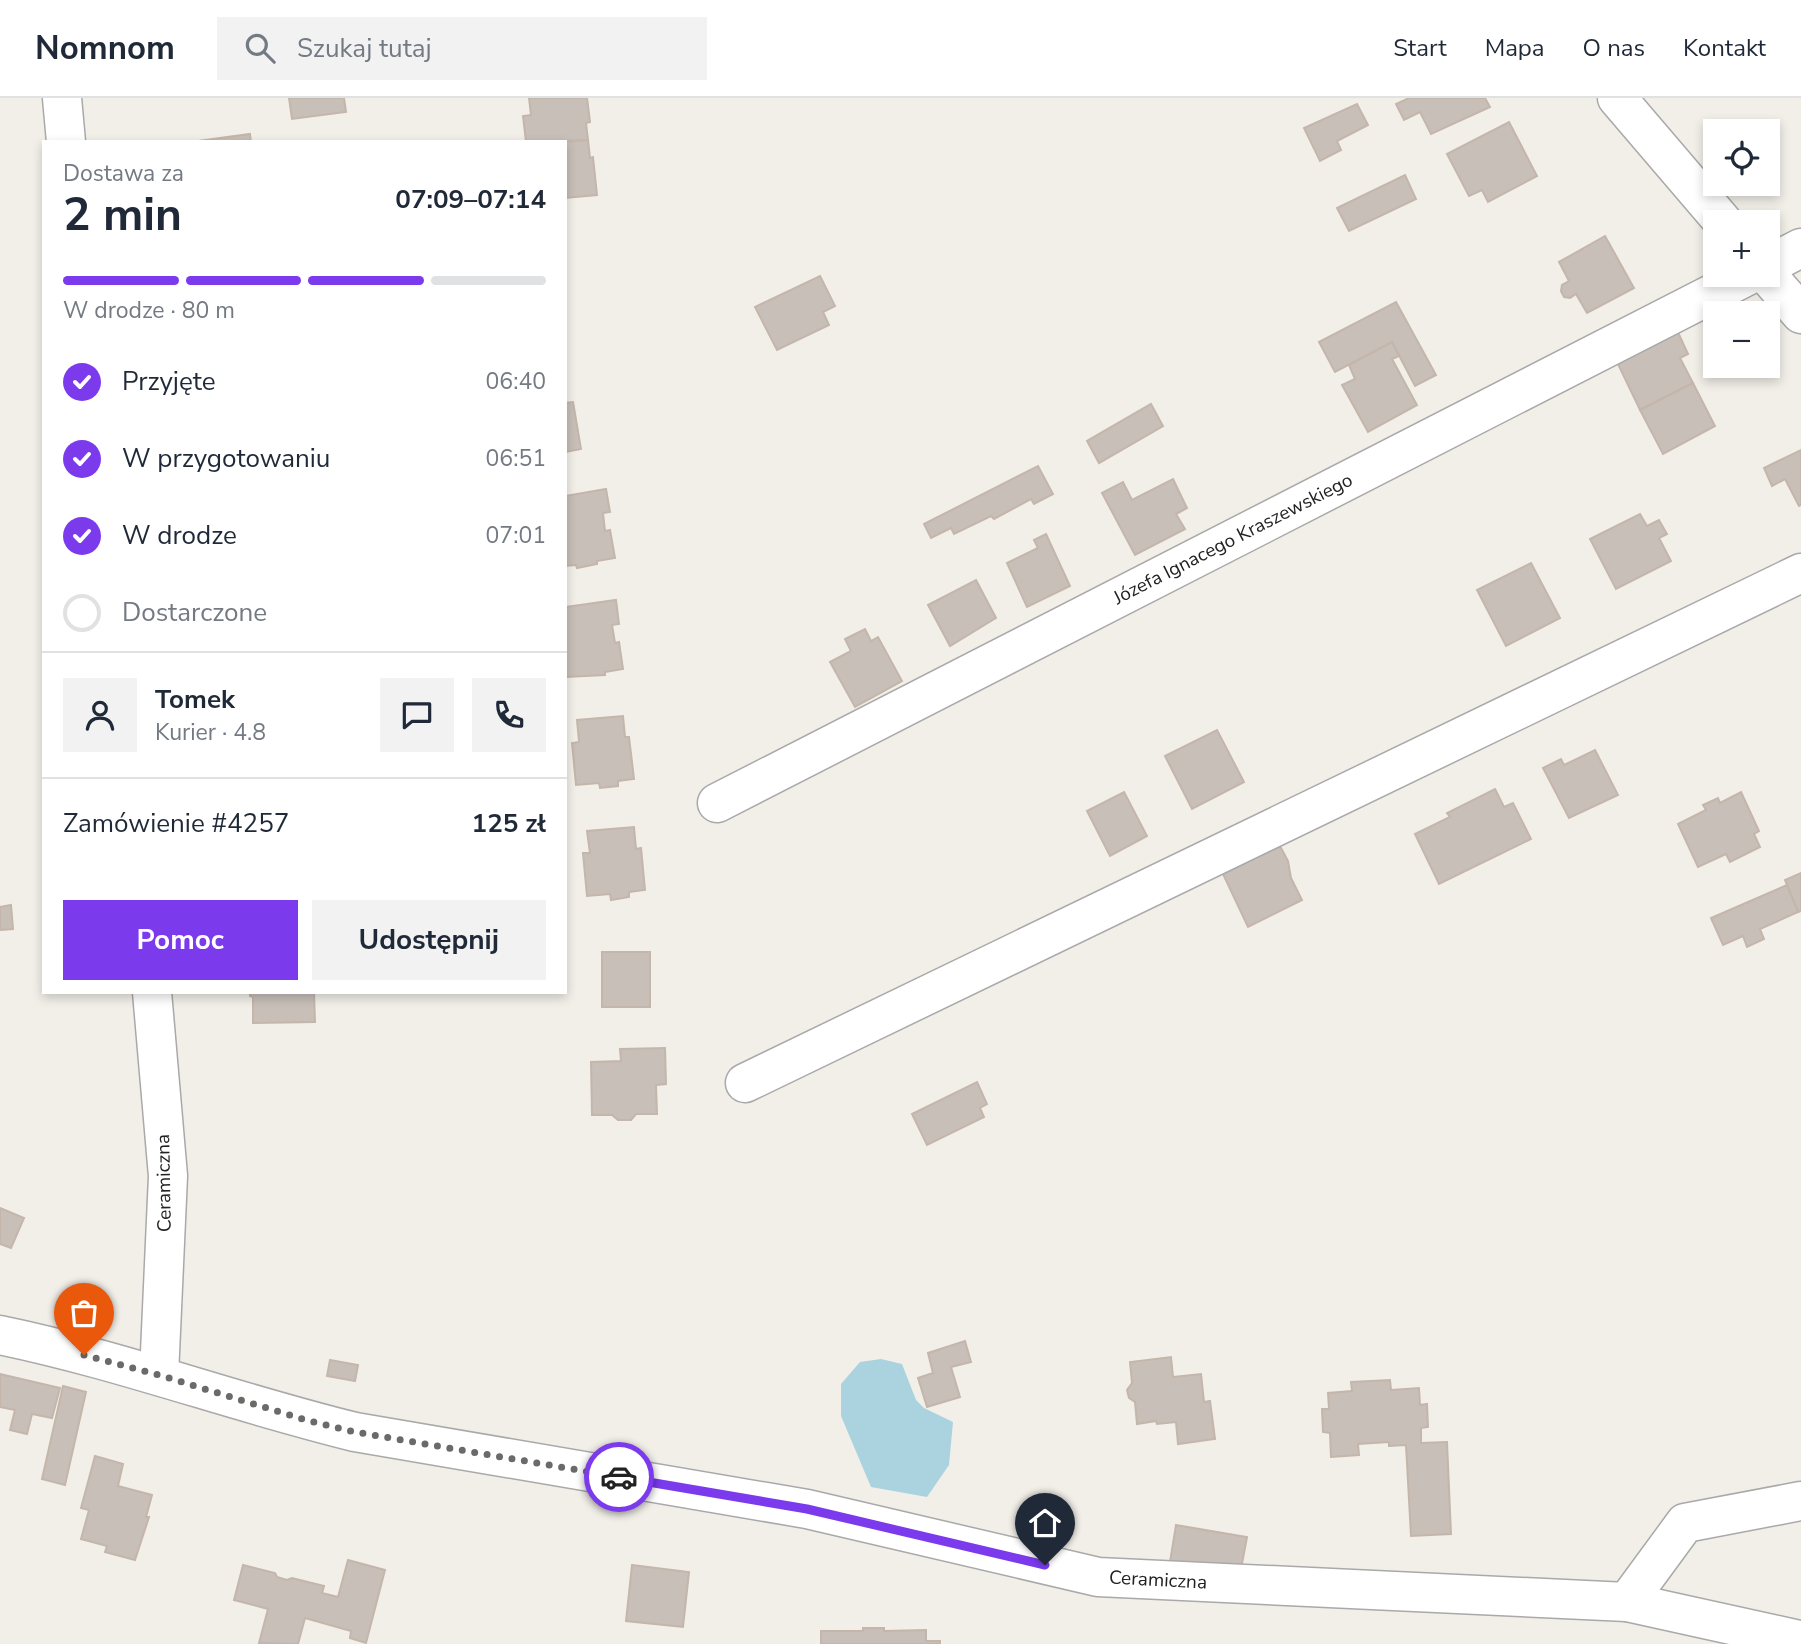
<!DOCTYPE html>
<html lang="pl">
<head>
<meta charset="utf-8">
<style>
  body { margin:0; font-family:"Nunito Sans",sans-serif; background:#f2f2f3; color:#1f2937; height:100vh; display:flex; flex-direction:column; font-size:26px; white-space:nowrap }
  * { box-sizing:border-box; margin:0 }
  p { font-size:23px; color:#747a83 }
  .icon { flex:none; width:38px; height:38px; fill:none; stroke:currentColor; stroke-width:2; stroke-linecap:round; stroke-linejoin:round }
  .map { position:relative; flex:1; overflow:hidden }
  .side { position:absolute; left:42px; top:42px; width:525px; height:854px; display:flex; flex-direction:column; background:#fff; border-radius:0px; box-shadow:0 4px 10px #0003 }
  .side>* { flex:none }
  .fabs { position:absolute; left:1703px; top:21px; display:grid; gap:14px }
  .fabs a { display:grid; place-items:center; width:77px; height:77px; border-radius:0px; background:#fff; box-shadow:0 4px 10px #0003; font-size:35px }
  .pin { position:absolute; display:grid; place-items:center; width:60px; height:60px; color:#fff; margin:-72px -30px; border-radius:50% 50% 50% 0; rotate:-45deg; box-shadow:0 0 7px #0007 }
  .pin .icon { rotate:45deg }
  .courier { position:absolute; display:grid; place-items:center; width:70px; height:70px; margin:-35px; border:5px solid #7c3aed; border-radius:50%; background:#fff; color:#222; box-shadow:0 2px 9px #0007 }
  .overview em { font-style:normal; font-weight:700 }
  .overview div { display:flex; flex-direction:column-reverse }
  .overview { display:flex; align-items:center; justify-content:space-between; height:119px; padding:0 21px }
  h1 { font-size:46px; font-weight:700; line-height:52px }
  .bar { display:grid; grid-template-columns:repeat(4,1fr); gap:10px 7px; align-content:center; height:84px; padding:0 21px }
  .bar i { height:9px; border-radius:5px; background:#e0e1e3 }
  .bar .on { background:#7c3aed }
  .bar p { grid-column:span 4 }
  .line { display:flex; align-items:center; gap:18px; padding:0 21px; border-top:2px solid #e0e1e3 }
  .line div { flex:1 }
  .round { display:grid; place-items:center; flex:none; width:74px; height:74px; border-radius:0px; background:#f2f2f3 }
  ol { padding:0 21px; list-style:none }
  li { display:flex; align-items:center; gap:21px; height:77px }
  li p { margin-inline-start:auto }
  li .icon { padding:7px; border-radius:50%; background:#7c3aed; color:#fff; stroke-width:4 }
  li:last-child { color:#747a83 }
  li i { width:38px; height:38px; border:4px solid #e0e1e3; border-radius:50% }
  .primary-button { display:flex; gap:14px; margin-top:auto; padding:14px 21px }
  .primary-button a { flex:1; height:80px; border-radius:0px; background:#7c3aed; color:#fff; font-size:28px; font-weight:700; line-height:80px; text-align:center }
  .primary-button a+a { background:#f2f2f3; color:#1f2937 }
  header { display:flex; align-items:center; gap:42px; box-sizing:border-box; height:98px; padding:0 35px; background:#fff; border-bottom:2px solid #e0e1e3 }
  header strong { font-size:33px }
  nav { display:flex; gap:38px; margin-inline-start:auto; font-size:24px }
  .search { width:490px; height:63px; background:#f2f2f3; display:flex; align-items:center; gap:18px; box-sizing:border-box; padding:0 24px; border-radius:0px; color:#747a83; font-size:26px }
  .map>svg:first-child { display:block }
  .water { fill:#aad3df }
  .building { fill:#c7bfb8; stroke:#c4b6ab; stroke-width:2 }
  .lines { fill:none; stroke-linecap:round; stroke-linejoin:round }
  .minor-casing { stroke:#a9a9a9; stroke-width:41 }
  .minor { stroke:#fff; stroke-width:38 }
  .done { stroke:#6b6a68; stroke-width:7; stroke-dasharray:0 12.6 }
  .route { stroke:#7c3aed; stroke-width:9 }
  .labels { text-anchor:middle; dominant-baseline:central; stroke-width:6; stroke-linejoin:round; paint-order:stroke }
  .street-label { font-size:19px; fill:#222; stroke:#fff }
</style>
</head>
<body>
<header>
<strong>Nomnom</strong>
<div class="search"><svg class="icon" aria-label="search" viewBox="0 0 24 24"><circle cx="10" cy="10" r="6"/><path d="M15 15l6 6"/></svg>Szukaj tutaj</div>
<nav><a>Start</a><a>Mapa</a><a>O nas</a><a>Kontakt</a></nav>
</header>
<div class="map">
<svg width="1801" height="1546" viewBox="0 0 1801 1546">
  <rect width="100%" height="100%" fill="#f2efe9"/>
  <path class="water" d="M881,1261L902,1266L916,1302L924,1310L953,1324L949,1367L927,1399L871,1389L841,1318V1286L860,1264Z"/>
  <g class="building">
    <path d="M289,0H344L346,14L292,21Z"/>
    <path d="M529,0H587L590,24L586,25L588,42L526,44L523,18L531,17Z"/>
    <path d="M1409,0H1485L1490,9L1431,36L1420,14L1404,22L1396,6Z"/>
    <path d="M1357,6L1368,27L1337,43L1341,52L1320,63L1304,30Z"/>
    <path d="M1509,24L1537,78L1488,104L1482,92L1469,98L1447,56Z"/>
    <path d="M250,36L251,44H191Z"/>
    <path d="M588,42L590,60L593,59L597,97L565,100V44Z"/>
    <path d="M1405,77L1416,101L1349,133L1337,110Z"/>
    <path d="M1605,138L1634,190L1587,215L1576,196L1570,200L1564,199L1561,193L1562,187L1569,183L1559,164Z"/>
    <path d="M820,178L835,208L823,214L829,227L777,252L755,209Z"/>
    <path d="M1396,204L1436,277L1415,288L1392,244L1335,274L1319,244Z"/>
    <path d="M1676,230L1688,256L1680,260L1693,285L1640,312L1616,262Z"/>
    <path d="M1392,244L1399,258L1392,261L1417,307L1368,334L1342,287L1355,281L1349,267Z"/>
    <path d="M1693,285L1715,328L1663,356L1640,312Z"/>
    <path d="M573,304L581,351L565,354V305Z"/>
    <path d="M1151,306L1163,328L1099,365L1087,343Z"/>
    <path d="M1801,352V407L1799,408L1785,381L1772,388L1764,370Z"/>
    <path d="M1038,368L1053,396L1034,406L1031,401L994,421L991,418L954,436L951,430L931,440L924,426Z"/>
    <path d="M1173,381L1187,410L1176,416L1185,431L1135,457L1102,395L1123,384L1132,402Z"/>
    <path d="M606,391L610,414L603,415L605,433L610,432L615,460L597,463V466L577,470L576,467L565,468V398Z"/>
    <path d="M1640,416L1647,428L1659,422L1667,436L1659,440L1671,463L1616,491L1590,441Z"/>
    <path d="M1046,436L1070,488L1027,509L1007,465L1038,450L1034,442Z"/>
    <path d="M1531,465L1560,520L1506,548L1477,492Z"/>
    <path d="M976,482L996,520L950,548L928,507Z"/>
    <path d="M616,502L619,526L612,527L615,545L619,544L623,571L605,574V577L566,579L565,509Z"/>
    <path d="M865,531L871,543L878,539L902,583L855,609L830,564L851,553L845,541Z"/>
    <path d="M623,618L625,639H629L634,681L618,683V688L600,690L599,685L576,687L572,645L579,644L577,622Z"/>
    <path d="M1217,632L1244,684L1192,711L1165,658Z"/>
    <path d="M1595,652L1618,697L1569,720L1543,670L1561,661L1564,667Z"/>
    <path d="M1495,691L1504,709L1513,705L1531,741L1439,786L1415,736L1450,719L1447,715Z"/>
    <path d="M1124,694L1147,738L1110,758L1087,713Z"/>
    <path d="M1741,694L1759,733L1754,736L1760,749L1730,764L1726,756L1698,769L1678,726L1706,712L1703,707L1718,700L1720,705Z"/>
    <path d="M634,729L636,751L641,750L645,792L629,794V799L611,802L610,796L587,798L583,755H590L587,733Z"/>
    <path d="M1280,748L1288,763L1291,780L1302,802L1248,829L1223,776L1244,766L1242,763Z"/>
    <path d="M1801,775V813L1798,814L1785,782Z"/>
    <path d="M1787,787L1798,814L1760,831L1764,841L1747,849L1743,838L1723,847L1711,820Z"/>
    <path d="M11,807L13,831L0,832V809Z"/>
    <rect x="602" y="854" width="48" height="55"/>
    <path d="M250,894H314L315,924L253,925V899L250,898Z"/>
    <path d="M665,950L666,986L656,987L657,1016H636L631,1022H618L612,1017H592L591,964L621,963L620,951Z"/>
    <path d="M977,984L987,1006L980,1010L984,1019L927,1047L912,1016Z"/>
    <path d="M0,1110L24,1120L11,1150L0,1146Z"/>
    <path d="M965,1243L971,1264L951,1269L960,1299L927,1309L918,1280L933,1275L928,1255Z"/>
    <path d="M1171,1259L1173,1279L1201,1276L1204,1304L1210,1303L1215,1341L1178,1346L1176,1324L1157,1326L1156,1323L1137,1326L1135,1304L1129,1300L1127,1292L1132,1285L1130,1264Z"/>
    <path d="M330,1262L358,1267L355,1283L327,1278Z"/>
    <path d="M0,1276L60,1290L52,1320L32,1316L27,1336L10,1332L15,1312L0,1309Z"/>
    <path d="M1390,1282L1391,1292L1419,1290L1420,1307L1427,1306L1428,1329L1421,1330V1345L1447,1344L1451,1436L1411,1438L1406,1347L1389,1348V1344L1358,1346L1359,1357L1331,1359L1330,1335L1323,1334L1322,1311H1329L1328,1295L1352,1293L1351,1284Z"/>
    <path d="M63,1288L86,1294L65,1387L42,1381Z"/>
    <path d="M95,1358L123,1366L118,1388L152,1397L146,1419H149L135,1462L105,1454L107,1448L81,1441L89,1412L81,1410Z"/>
    <path d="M1176,1427L1247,1439L1240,1476L1170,1464Z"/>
    <path d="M348,1462L385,1472L366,1545L350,1540L351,1533L305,1520L298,1546L259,1545L268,1511L234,1502L243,1467L275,1475L277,1479L287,1482L292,1480L324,1488L322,1495L338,1499Z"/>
    <path d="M632,1467L689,1474L683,1529L626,1523Z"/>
    <path d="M863,1530H884V1533L926,1532V1543H940V1546H821V1533H863Z"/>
  </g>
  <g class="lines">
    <defs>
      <g id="minor">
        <path d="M62,0L66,44"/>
        <path d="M1617,0L1723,124"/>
        <path d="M1768,167L1801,150"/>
        <path d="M1767,177L1801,216"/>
        <path d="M717,705L1749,177"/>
        <path d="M152,894L168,1078L159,1277"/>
        <path d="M745,985L1801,475"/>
        <path d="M0,1237C121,1262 236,1305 355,1334L807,1411L1098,1479L1627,1504L1685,1425L1801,1403"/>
        <path d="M1627,1504L1795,1541L1799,1546"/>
      </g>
    </defs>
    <use href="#minor" class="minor-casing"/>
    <use href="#minor" class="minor"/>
  </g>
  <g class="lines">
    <path class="done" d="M84,1257L159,1277L306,1322L355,1334L619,1379"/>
    <path class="route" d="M619,1379L807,1411L1045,1467"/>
  </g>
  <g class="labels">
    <g class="street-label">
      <text transform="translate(1233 441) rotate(-27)">Józefa Ignacego Kraszewskiego</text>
      <text transform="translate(164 1085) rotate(-91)">Ceramiczna</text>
      <text transform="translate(1158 1482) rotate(3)">Ceramiczna</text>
    </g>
  </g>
</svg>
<div class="fabs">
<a><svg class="icon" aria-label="locate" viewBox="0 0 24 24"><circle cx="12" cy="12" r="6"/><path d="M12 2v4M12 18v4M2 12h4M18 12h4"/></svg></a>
<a>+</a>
<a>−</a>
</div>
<div class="pin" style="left:84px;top:1257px;background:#ea580c"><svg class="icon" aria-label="bag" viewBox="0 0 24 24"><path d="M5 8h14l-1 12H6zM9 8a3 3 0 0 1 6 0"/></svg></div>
<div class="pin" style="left:1045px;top:1467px;background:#1f2937"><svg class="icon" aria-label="home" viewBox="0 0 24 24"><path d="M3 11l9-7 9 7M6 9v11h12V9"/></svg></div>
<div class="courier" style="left:619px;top:1379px"><svg class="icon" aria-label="car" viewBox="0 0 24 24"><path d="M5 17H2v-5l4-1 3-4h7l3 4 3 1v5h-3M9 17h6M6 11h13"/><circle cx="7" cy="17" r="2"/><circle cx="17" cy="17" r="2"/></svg></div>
<section class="side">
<div class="overview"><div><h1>2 min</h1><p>Dostawa za</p></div><em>07:09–07:14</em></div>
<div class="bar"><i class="on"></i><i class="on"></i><i class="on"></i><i></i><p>W drodze · 80 m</p></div>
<ol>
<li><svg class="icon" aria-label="check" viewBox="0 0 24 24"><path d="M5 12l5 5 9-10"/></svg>Przyjęte<p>06:40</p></li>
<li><svg class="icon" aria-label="check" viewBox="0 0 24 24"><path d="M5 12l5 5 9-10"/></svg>W przygotowaniu<p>06:51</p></li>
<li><svg class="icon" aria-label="check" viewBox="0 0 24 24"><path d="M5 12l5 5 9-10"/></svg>W drodze<p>07:01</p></li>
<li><i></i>Dostarczone</li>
</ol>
<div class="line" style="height:126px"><a class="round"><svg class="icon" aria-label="person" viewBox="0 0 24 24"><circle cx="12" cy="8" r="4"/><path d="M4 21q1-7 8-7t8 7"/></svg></a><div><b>Tomek</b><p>Kurier · 4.8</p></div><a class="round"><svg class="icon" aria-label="chat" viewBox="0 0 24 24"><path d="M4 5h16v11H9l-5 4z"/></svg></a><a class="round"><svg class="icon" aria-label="phone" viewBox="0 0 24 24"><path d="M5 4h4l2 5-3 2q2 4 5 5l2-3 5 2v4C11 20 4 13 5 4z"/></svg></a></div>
<div class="line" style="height:91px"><div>Zamówienie #4257</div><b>125 zł</b></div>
<div class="primary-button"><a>Pomoc</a><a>Udostępnij</a></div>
</section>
</div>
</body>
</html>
